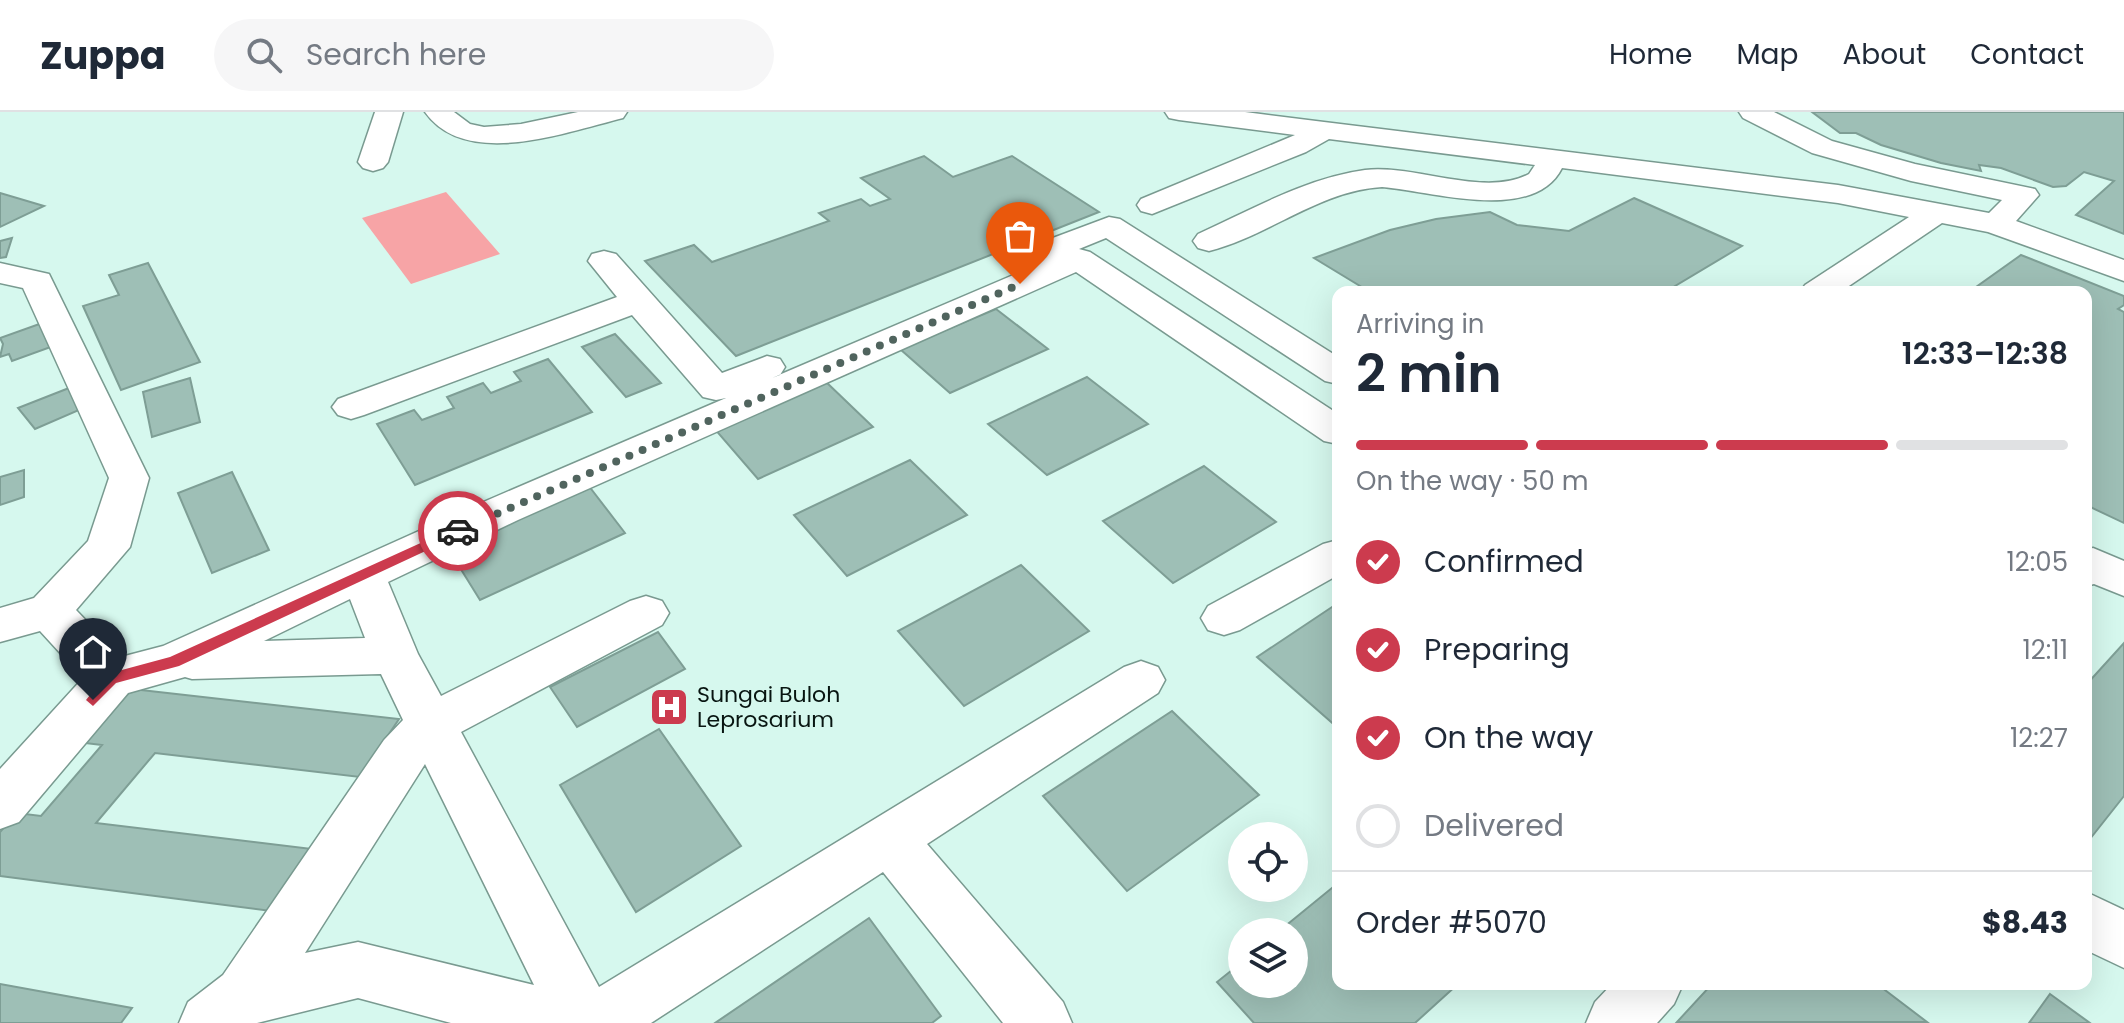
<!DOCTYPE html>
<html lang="en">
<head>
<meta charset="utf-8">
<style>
  body { margin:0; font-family:Poppins,sans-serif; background:#f6f6f7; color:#1f2937; height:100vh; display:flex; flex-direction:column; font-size:30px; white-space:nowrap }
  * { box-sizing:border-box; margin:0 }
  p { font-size:26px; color:#747a83 }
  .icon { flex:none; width:44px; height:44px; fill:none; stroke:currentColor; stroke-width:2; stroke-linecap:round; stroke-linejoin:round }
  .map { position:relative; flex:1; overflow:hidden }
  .drawer { position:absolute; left:1332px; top:174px; width:760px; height:704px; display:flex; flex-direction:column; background:#fff; border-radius:16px; box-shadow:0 8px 32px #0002 }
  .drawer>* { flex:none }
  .tools { position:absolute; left:1228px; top:710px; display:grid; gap:16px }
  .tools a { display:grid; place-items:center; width:80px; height:80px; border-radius:50%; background:#fff; box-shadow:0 8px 32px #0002; font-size:40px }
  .pin { position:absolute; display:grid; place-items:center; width:68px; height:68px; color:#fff; margin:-82px -34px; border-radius:50% 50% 50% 0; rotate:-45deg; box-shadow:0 0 8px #0007 }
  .pin .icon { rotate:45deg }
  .courier { position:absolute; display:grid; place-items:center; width:80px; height:80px; margin:-40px; border:6px solid #cc3b4e; border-radius:50%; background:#fff; color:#222; box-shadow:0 2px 10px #0007 }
  .summary em { font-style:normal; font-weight:600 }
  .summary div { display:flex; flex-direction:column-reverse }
  .summary { display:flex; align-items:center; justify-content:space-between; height:136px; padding:0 24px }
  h1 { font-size:52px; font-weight:600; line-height:60px }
  .bar { display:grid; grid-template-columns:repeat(4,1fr); gap:12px 8px; align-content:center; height:96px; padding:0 24px }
  .bar i { height:10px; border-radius:6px; background:#e0e1e3 }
  .bar .current { background:#cc3b4e }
  .bar p { grid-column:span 4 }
  .line { display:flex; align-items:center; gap:20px; padding:0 24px; border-top:2px solid #e0e1e3 }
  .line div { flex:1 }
  ol { padding:0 24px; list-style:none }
  li { display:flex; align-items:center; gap:24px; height:88px }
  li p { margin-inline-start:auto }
  li .icon { padding:8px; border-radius:50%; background:#cc3b4e; color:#fff; stroke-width:4 }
  li:last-child { color:#747a83 }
  li i { width:44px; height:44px; border:4px solid #e0e1e3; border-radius:50% }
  header { display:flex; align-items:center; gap:48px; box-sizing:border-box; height:112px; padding:0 40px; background:#fff; border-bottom:2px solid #e0e1e3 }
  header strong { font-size:38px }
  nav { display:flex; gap:44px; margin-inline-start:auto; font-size:28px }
  .search { width:560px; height:72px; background:#f6f6f7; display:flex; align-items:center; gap:20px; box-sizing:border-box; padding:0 28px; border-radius:44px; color:#747a83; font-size:30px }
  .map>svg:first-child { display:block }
  .green { fill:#f7a4a6 }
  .building { fill:#9ebfb6; stroke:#7e9e95; stroke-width:2 }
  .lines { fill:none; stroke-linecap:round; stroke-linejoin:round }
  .minor-casing { stroke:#799a90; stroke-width:3 }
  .minor { fill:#fff; fill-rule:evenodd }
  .route { fill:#cc3b4e }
  .done { stroke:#50645e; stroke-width:8; stroke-dasharray:0 14.4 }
  .labels { text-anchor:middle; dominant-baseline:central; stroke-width:7; stroke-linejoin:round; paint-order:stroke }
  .poi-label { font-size:22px; fill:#081511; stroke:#d6f8ee; text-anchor:start }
</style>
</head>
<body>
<header>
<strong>Zuppa</strong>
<div class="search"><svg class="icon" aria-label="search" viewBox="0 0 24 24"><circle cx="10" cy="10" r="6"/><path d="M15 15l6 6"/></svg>Search here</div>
<nav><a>Home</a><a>Map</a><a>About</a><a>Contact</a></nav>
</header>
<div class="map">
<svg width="2124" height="911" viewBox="0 0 2124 911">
  <rect width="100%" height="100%" fill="#d6f8ee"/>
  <path class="green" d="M446,80L500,142L411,172L362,106Z"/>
  <g class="building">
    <path d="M1812,0H2124V122L2076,103L2114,69L2084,60L2066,74L2053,75L2001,56L1979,53L1981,59L1941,51L1881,33L1856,21H1840Z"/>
    <path d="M924,44L953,65L1012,44L1099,100L736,244L645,149L694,133L712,150L829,109L819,101L861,87L870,94L890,87L861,66Z"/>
    <path d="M0,81L44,94L0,115Z"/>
    <path d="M1634,86L1742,134L1665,180H1370L1314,146L1390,118L1436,107L1490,100L1517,113L1569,119Z"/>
    <path d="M12,126L6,145L0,146V129Z"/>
    <path d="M2021,143L2124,184V193L2118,197L2124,200V411L2086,393V180H1969Z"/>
    <path d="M148,151L200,250L121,278L83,194L119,183L109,163Z"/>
    <path d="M996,197L1048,237L950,281L900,237Z"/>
    <path d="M45,210L59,232L12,249L9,242L0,245L3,232L0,226Z"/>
    <path d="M615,222L661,271L626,285L582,235Z"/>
    <path d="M548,247L592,300L415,373L377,312L414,298L422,308L454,296L447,285L483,271L491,281L521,269L514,260Z"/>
    <path d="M1087,265L1148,312L1047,363L988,312Z"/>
    <path d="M190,266L200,310L152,325L143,280Z"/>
    <path d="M824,268L873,315L758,367L713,315Z"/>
    <path d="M69,276L86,295L35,317L18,296Z"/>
    <path d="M910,348L967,403L847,464L794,403Z"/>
    <path d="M1204,354L1276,410L1173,471L1103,409Z"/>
    <path d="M24,358V385L0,393V365Z"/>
    <path d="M232,360L269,438L212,461L178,381Z"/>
    <path d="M585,369L625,421L480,488L444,430Z"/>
    <path d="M1021,453L1089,519L964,594L898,519Z"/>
    <path d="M1338,491V616L1257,545Z"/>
    <path d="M658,520L685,557L577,615L550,575Z"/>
    <path d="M2124,531V684L2086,732V573Z"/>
    <path d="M132,577L399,607L360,665L155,641L96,711L312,737L271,799L0,764V720L17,701L41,704L102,633L85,631Z"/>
    <path d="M1172,599L1259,683L1127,779L1043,684Z"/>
    <path d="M659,617L741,734L636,800L560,673Z"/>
    <path d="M1338,771V872H1458L1415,911H1254L1217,870L1242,850V872H1294V820H1278Z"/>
    <path d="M869,806L941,904L932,911H715Z"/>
    <path d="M0,872L132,896L121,911H0Z"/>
    <path d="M1712,872H1877L1927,910H1677Z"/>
    <path d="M2050,882L2090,911H2029Z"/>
  </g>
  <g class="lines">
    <defs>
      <g id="minor">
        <path d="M375,0H403L388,50L383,56L373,59L363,56L358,50Z"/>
        <path d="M425,0H454L470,12L484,15L521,12L578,0H627L623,6C566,20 466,58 425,0Z"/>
        <path d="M1165,0H1245L1324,10L1838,73L1989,101L2002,88L1911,69L1812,41L1743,6L1739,0H1774L1832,29L1915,52L2035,77L2039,83L2016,109L2124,148V169L1988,120L1942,111L1840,180H1800L1805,173L1909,105L1838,91L1562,56C1534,112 1432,79 1382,75C1318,79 1269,124 1209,139L1198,136L1193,129L1198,122C1251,98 1306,66 1365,58C1415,52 1485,86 1529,62L1535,53L1329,27L1306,40L1152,102L1141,99L1137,93L1141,87L1295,23L1179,8L1169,6Z"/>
        <path d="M1109,105L1120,107L1338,245V272L1325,269L1106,126L1079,137L1090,140L1338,302V332L1324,329L1076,160L518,408L388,470L418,542L441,584L630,489L646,484L662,489L669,501L662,513L461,620L599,875L1124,555L1141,549L1158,555L1165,568L1158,581L927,732L1063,890L1072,911H1003L883,760L651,911H451L358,886L257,911H179L188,890L223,863L384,628L403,608L381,562L192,567L185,565L128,581L19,710L0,717V657L83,566L40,519L0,530V496L34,486L88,429L109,366L23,176L0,171V151L49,162L149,366L130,435L76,498L121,545L163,534L488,388L726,286L716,288L703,285L632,203L364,303L351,307L338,303L332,295L338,287L617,185L588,149L592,142L604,139L616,142L722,261L767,244L780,247L785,255L780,263L772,266L1037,153L1026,150L1021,143L1026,136ZM350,487L365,526L264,529ZM425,652L534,873L358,830L305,841Z"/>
        <path d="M1338,428V463L1240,518L1224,523L1208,518L1201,506L1208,494L1323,432Z"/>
        <path d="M2093,436L2124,449V484L2094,472L2086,474V438Z"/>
        <path d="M2086,780L2124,798V856L2086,838Z"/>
        <path d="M1612,872H1683L1674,892L1657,911H1586L1595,890Z"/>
      </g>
    </defs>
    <use href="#minor" class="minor-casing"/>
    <use href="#minor" class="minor"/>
  </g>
  <path class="route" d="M458,414L462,415V422L179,554L116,571L93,594L86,588L107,562L170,545Z"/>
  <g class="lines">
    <path class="done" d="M458,419L1020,172"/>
  </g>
  <defs>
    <symbol id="hospital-square" viewBox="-11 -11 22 22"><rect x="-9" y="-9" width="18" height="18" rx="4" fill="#cc3b4e" stroke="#d6f8ee"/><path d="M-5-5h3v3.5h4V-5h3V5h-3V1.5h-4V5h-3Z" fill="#fff"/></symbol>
  </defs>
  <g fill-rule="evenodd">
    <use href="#hospital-square" x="647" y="573" width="44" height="44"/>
  </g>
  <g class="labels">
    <g class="poi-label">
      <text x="697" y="582">Sungai Buloh<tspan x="697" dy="25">Leprosarium</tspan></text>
    </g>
  </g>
</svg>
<div class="tools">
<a><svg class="icon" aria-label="locate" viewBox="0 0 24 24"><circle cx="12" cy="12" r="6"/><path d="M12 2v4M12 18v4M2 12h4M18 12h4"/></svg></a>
<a><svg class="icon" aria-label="layers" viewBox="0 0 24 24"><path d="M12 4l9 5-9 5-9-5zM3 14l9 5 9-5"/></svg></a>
</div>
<div class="pin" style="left:1020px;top:172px;background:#ea580c"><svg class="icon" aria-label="bag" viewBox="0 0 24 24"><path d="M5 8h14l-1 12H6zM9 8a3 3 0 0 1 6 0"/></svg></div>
<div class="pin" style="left:93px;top:588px;background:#1f2937"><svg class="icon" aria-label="home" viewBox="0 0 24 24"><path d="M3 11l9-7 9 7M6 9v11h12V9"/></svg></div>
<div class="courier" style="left:458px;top:419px"><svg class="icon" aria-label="car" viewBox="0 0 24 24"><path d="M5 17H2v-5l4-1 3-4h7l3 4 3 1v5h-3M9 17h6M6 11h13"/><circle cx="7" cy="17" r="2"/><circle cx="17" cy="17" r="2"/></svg></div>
<section class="drawer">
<div class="summary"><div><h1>2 min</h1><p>Arriving in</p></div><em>12:33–12:38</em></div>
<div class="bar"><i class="current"></i><i class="current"></i><i class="current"></i><i></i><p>On the way · 50 m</p></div>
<ol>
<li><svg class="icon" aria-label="check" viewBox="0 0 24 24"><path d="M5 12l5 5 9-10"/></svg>Confirmed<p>12:05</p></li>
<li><svg class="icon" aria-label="check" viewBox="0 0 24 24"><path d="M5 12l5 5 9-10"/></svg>Preparing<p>12:11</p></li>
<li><svg class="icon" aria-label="check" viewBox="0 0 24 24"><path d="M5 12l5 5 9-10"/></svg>On the way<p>12:27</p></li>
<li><i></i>Delivered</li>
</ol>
<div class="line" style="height:104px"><div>Order #5070</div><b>$8.43</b></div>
</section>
</div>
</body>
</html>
